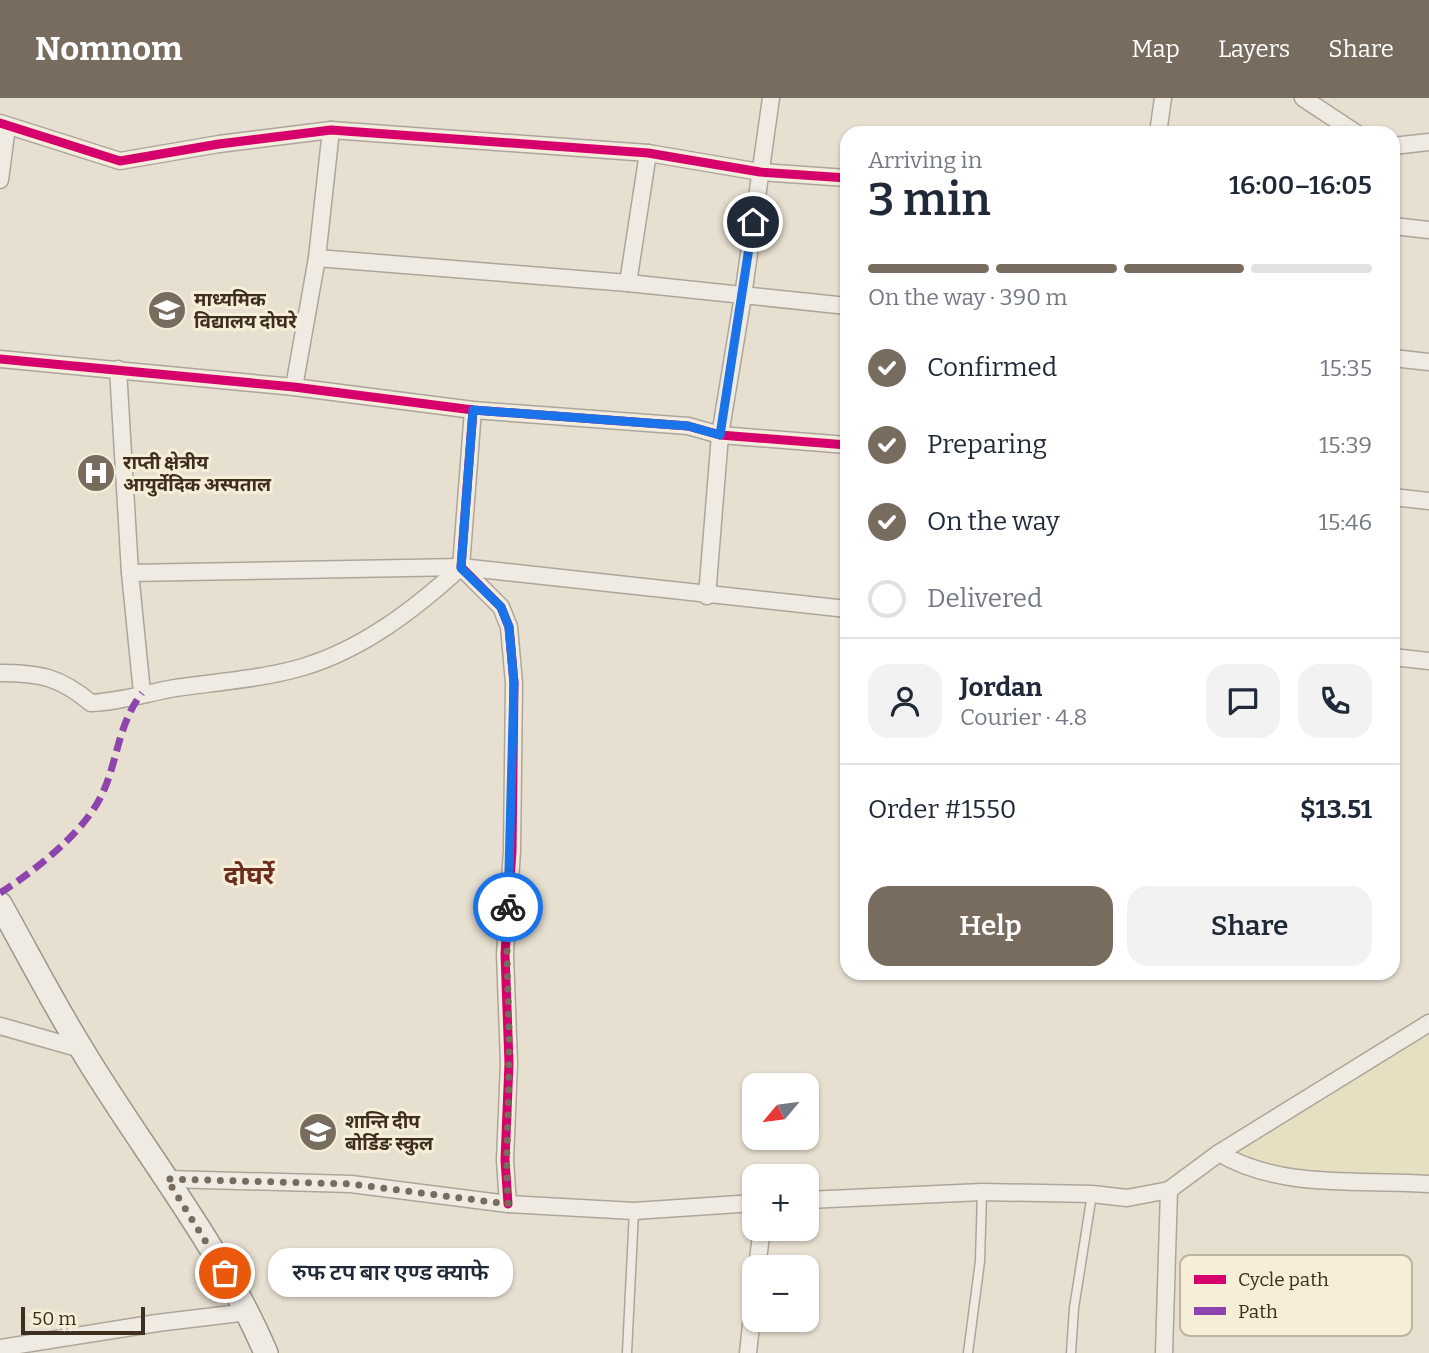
<!DOCTYPE html>
<html lang="en">
<head>
<meta charset="utf-8">
<style>
  body { margin:0; font-family:Bitter,"Noto Sans Devanagari",serif; background:#f2f2f3; color:#1f2937; height:100vh; display:flex; flex-direction:column; font-size:26px; white-space:nowrap }
  * { box-sizing:border-box; margin:0 }
  p { font-size:23px; color:#747a83 }
  .icon { flex:none; width:38px; height:38px; fill:none; stroke:currentColor; stroke-width:2; stroke-linecap:round; stroke-linejoin:round }
  .map { position:relative; flex:1; overflow:hidden }
  .side { position:absolute; left:840px; top:28px; width:560px; height:854px; display:flex; flex-direction:column; background:#fff; border-radius:21px; box-shadow:0 2px 5px #0004 }
  .side>* { flex:none }
  .needle { width:46px; rotate:241deg }
  .tools { position:absolute; left:742px; top:975px; display:grid; gap:14px }
  .tools a { display:grid; place-items:center; width:77px; height:77px; border-radius:14px; background:#fff; box-shadow:0 2px 5px #0004; font-size:35px }
  .scale { position:absolute; left:21px; bottom:18px; width:124px; box-sizing:border-box; padding-left:7px; border:4px solid #3d2e20; border-top:0; font-size:19px; line-height:24px; white-space:nowrap; color:#3d2e20; -webkit-text-stroke:5px #f7eed8; paint-order:stroke }
  .pin { position:absolute; display:grid; place-items:center; width:60px; height:60px; color:#fff; margin:-30px; border:4px solid #fff; border-radius:50%; box-shadow:0 2px 7px #0007 }
  .courier { position:absolute; display:grid; place-items:center; width:70px; height:70px; margin:-35px; border:5px solid #1a73e8; border-radius:50%; background:#fff; color:#222; box-shadow:0 2px 9px #0007 }
  .bubble { position:absolute; height:49px; border-radius:21px; background:#fff; box-shadow:0 2px 5px #0004; font-size:23px; font-weight:600; line-height:49px; text-align:center }
  .headline em { font-style:normal; font-weight:600 }
  .headline div { display:flex; flex-direction:column-reverse }
  .headline { display:flex; align-items:center; justify-content:space-between; height:119px; padding:0 28px }
  h1 { font-size:46px; font-weight:600; line-height:52px }
  .bar { display:grid; grid-template-columns:repeat(4,1fr); gap:10px 7px; align-content:center; height:84px; padding:0 28px }
  .bar i { height:9px; border-radius:5px; background:#e0e1e3 }
  .bar .on { background:#786c5e }
  .bar p { grid-column:span 4 }
  .line { display:flex; align-items:center; gap:18px; padding:0 28px; border-top:2px solid #e0e1e3 }
  .line div { flex:1 }
  .round { display:grid; place-items:center; flex:none; width:74px; height:74px; border-radius:21px; background:#f2f2f3 }
  ol { padding:0 28px; list-style:none }
  li { display:flex; align-items:center; gap:21px; height:77px }
  li p { margin-inline-start:auto }
  li .icon { padding:7px; border-radius:50%; background:#786c5e; color:#fff; stroke-width:4 }
  li:last-child { color:#747a83 }
  li i { width:38px; height:38px; border:4px solid #e0e1e3; border-radius:50% }
  .cta { display:flex; gap:14px; margin-top:auto; padding:14px 28px }
  .cta a { flex:1; height:80px; border-radius:21px; background:#786c5e; color:#fff; font-size:28px; font-weight:600; line-height:80px; text-align:center }
  .cta a+a { background:#f2f2f3; color:#1f2937 }
  header { display:flex; align-items:center; gap:42px; box-sizing:border-box; height:98px; padding:0 35px; background:#786c5e; color:#fff }
  header strong { font-size:33px }
  nav { display:flex; gap:38px; margin-inline-start:auto; font-size:24px }
  .map>svg:first-child { display:block }
  .farmland { fill:#e6dfc2 }
  .lines { fill:none; stroke-linecap:round; stroke-linejoin:round }
  .lane-casing { stroke:#ada599; stroke-width:11 }
  .street-casing { stroke:#ada599; stroke-width:19 }
  .secondary-casing { stroke:#9c958a; stroke-width:26 }
  .lane { stroke:#efebe3; stroke-width:8 }
  .street { stroke:#efebe3; stroke-width:16 }
  .secondary { stroke:#efebe3; stroke-width:23 }
  .quiet { stroke:#8e44ad; stroke-width:7; stroke-dasharray:14 7; stroke-linecap:butt }
  .cycleway-casing { stroke:#f7eed8; stroke-width:13 }
  .cycleway { stroke:#d6006c; stroke-width:9 }
  .done { stroke:#786c5e; stroke-width:7; stroke-dasharray:0 12.6 }
  .route { stroke:#1a73e8; stroke-width:9 }
  .labels { text-anchor:middle; dominant-baseline:central; stroke-width:6; stroke-linejoin:round; paint-order:stroke }
  .poi-label { font-size:19px; font-weight:bold; fill:#3d2e20; stroke:#f7eed8; text-anchor:start }
  .district-label { font-size:26px; font-weight:bold; fill:#6b2e1e; stroke:#f7eed8 }
  .key { fill:#f7eed8; stroke:#bfb4a1; stroke-width:2 }
  .key-label { font-size:19px; fill:#3d2e20 }
</style>
</head>
<body>
<header>
<strong>Nomnom</strong>
<nav><a>Map</a><a>Layers</a><a>Share</a></nav>
</header>
<div class="map">
<svg width="1429" height="1255" viewBox="0 0 1429 1255">
  <rect width="100%" height="100%" fill="#e7e0d1"/>
  <path class="farmland" d="M1429,937V1078L1330,1077L1274,1072L1237,1052Z"/>
  <g class="lines">
    <defs>
      <g id="lane">
        <path d="M627,1255L634,1113"/>
        <path d="M968,1255L980,1163L982,1094"/>
        <path d="M1071,1255L1074,1210L1092,1096"/>
      </g>
      <g id="street">
        <path d="M1303,0L1356,35"/>
        <path d="M0,25L120,63L219,46L331,32L648,55L760,74L847,80"/>
        <path d="M1158,35L1163,0"/>
        <path d="M1393,48L1429,44"/>
        <path d="M0,82L7,28"/>
        <path d="M1393,128L1429,132"/>
        <path d="M317,160L628,185L847,208"/>
        <path d="M628,185L648,55"/>
        <path d="M1393,260L1429,264"/>
        <path d="M0,261L294,289L473,312L688,328L720,337L847,347"/>
        <path d="M118,271L130,475L142,595"/>
        <path d="M294,289L317,160L331,32"/>
        <path d="M473,312L461,469L501,509L509,529L514,585L512,753L505,856L509,965L505,1062L508,1106"/>
        <path d="M1393,399L1429,403"/>
        <path d="M130,475L461,469L847,511"/>
        <path d="M707,498L720,337L743,198L771,0"/>
        <path d="M1393,559L1429,563"/>
        <path d="M0,575C40,575 60,579 91,605C119,604 147,595 175,590C217,584 262,581 303,569C363,551 415,511 461,469"/>
        <path d="M0,928L81,951"/>
        <path d="M1219,1055C1282,1092 1359,1081 1429,1086"/>
        <path d="M167,1081L351,1086L508,1106L634,1113L754,1105"/>
        <path d="M807,1102L982,1094L1092,1096L1127,1100L1169,1092L1219,1055L1429,925"/>
        <path d="M757,1169L762,1130"/>
        <path d="M0,1250L157,1225L248,1214"/>
        <path d="M748,1255L754,1199"/>
        <path d="M1164,1255L1169,1092"/>
      </g>
      <path id="secondary" d="M0,806C27,854 52,903 81,950C142,1052 219,1145 266,1255"/>
    </defs>
    <use href="#lane" class="lane-casing"/>
    <use href="#street" class="street-casing"/>
    <use href="#secondary" class="secondary-casing"/>
    <use href="#lane" class="lane"/>
    <use href="#street" class="street"/>
    <use href="#secondary" class="secondary"/>
    <path class="quiet" d="M0,795C33,774 78,739 98,704C118,669 116,628 142,595"/>
    <defs>
      <g id="cycleway">
        <path d="M0,25L120,63L219,46L331,32L648,55L760,74L847,80"/>
        <path d="M0,261L294,289L473,312L688,328L720,337L847,347"/>
        <path d="M473,312L461,469L501,509L509,529L514,585L512,753L505,856L509,965L505,1062L508,1106"/>
      </g>
    </defs>
    <use href="#cycleway" class="cycleway-casing"/>
    <use href="#cycleway" class="cycleway"/>
  </g>
  <g class="lines">
    <path class="done" d="M225,1175L167,1081L351,1086L508,1106C505,1059 509,1013 509,966C510,913 505,862 508,809"/>
    <path class="route" d="M508,809L514,585L509,529L501,509L461,470L473,312L688,328L720,337L753,124"/>
  </g>
  <defs>
    <symbol id="school-disc" viewBox="-11 -11 22 22"><circle r="9.5" fill="#786c5e" stroke="#f7eed8"/><path d="M0-5L7-2L0 1L-7-2ZM-4 1L0 2.5L4 1V4Q0 6-4 4Z" fill="#fff"/></symbol>
    <symbol id="hospital-disc" viewBox="-11 -11 22 22"><circle r="9.5" fill="#786c5e" stroke="#f7eed8"/><path d="M-5-5h3v3.5h4V-5h3V5h-3V1.5h-4V5h-3Z" fill="#fff"/></symbol>
  </defs>
  <g fill-rule="evenodd">
    <use href="#school-disc" x="145" y="190" width="44" height="44"/>
    <use href="#hospital-disc" x="74" y="353" width="44" height="44"/>
    <use href="#school-disc" x="296" y="1012" width="44" height="44"/>
  </g>
  <g class="labels">
    <g class="poi-label">
      <text x="194" y="201">माध्यमिक<tspan x="194" dy="22">विद्यालय दोघरे</tspan></text>
      <text x="123" y="364">राप्ती क्षेत्रीय<tspan x="123" dy="22">आयुर्वेदिक अस्पताल</tspan></text>
      <text x="345" y="1023">शान्ति दीप<tspan x="345" dy="22">बोर्डिङ स्कुल</tspan></text>
    </g>
    <g class="district-label">
      <text x="249" y="777">दोघर्रे</text>
    </g>
  </g>
  <rect x="1180" y="1157" width="232" height="81" rx="10" class="key"/>
  <rect x="1194" y="1177" width="32" height="9" fill="#d6006c"/>
  <rect x="1194" y="1209" width="32" height="8" fill="#8e44ad"/>
  <g class="key-label">
    <text x="1238" y="1188">Cycle path</text>
    <text x="1238" y="1220">Path</text>
  </g>
</svg>
<div class="tools">
<a><svg class="needle" viewBox="-14 -14 28 28"><path d="M0-13l5 13h-10z" fill="#e53935"/><path d="M0 13l5-13h-10z" fill="#747a83"/></svg></a>
<a>+</a>
<a>−</a>
</div>
<div class="scale">50 m</div>
<div class="pin" style="left:225px;top:1175px;background:#ea580c"><svg class="icon" aria-label="bag" viewBox="0 0 24 24"><path d="M5 8h14l-1 12H6zM9 8a3 3 0 0 1 6 0"/></svg></div>
<div class="pin" style="left:753px;top:124px;background:#1f2937"><svg class="icon" aria-label="home" viewBox="0 0 24 24"><path d="M3 11l9-7 9 7M6 9v11h12V9"/></svg></div>
<div class="courier" style="left:508px;top:809px"><svg class="icon" aria-label="bike" viewBox="0 0 24 24"><circle cx="6" cy="16" r="4"/><circle cx="18" cy="16" r="4"/><path d="M6 16l4-8h5l3 8M10 8l3 8H6M13 5h3"/></svg></div>
<div class="bubble" style="left:268px;top:1150px;width:245px">रुफ टप बार एण्ड क्याफे</div>
<section class="side">
<div class="headline"><div><h1>3 min</h1><p>Arriving in</p></div><em>16:00–16:05</em></div>
<div class="bar"><i class="on"></i><i class="on"></i><i class="on"></i><i></i><p>On the way · 390 m</p></div>
<ol>
<li><svg class="icon" aria-label="check" viewBox="0 0 24 24"><path d="M5 12l5 5 9-10"/></svg>Confirmed<p>15:35</p></li>
<li><svg class="icon" aria-label="check" viewBox="0 0 24 24"><path d="M5 12l5 5 9-10"/></svg>Preparing<p>15:39</p></li>
<li><svg class="icon" aria-label="check" viewBox="0 0 24 24"><path d="M5 12l5 5 9-10"/></svg>On the way<p>15:46</p></li>
<li><i></i>Delivered</li>
</ol>
<div class="line" style="height:126px"><a class="round"><svg class="icon" aria-label="person" viewBox="0 0 24 24"><circle cx="12" cy="8" r="4"/><path d="M4 21q1-7 8-7t8 7"/></svg></a><div><b>Jordan</b><p>Courier · 4.8</p></div><a class="round"><svg class="icon" aria-label="chat" viewBox="0 0 24 24"><path d="M4 5h16v11H9l-5 4z"/></svg></a><a class="round"><svg class="icon" aria-label="phone" viewBox="0 0 24 24"><path d="M5 4h4l2 5-3 2q2 4 5 5l2-3 5 2v4C11 20 4 13 5 4z"/></svg></a></div>
<div class="line" style="height:91px"><div>Order #1550</div><b>$13.51</b></div>
<div class="cta"><a>Help</a><a>Share</a></div>
</section>
</div>
</body>
</html>
